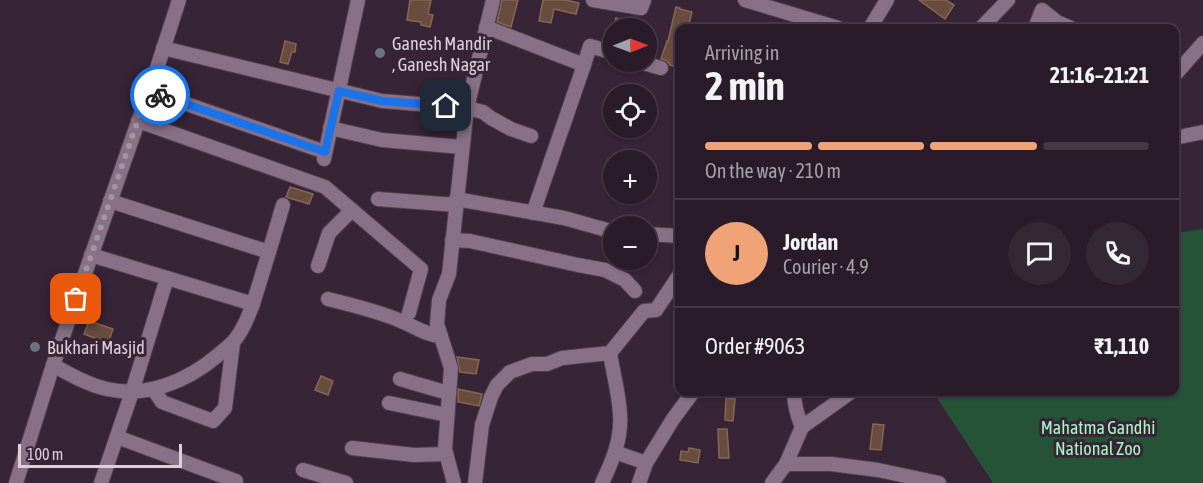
<!DOCTYPE html>
<html lang="en">
<head>
<meta charset="utf-8">
<style>
  body { margin:0; font-family:"Asap Condensed",sans-serif; background:#352835; color:#f1f3f6; height:100vh; display:flex; flex-direction:column; font-size:22px; white-space:nowrap }
  * { box-sizing:border-box; margin:0 }
  p { font-size:20px; color:#a5a1a8 }
  .icon { flex:none; width:33px; height:33px; fill:none; stroke:currentColor; stroke-width:2; stroke-linecap:round; stroke-linejoin:round }
  .map { position:relative; flex:1; overflow:hidden }
  .details { position:absolute; left:675px; top:24px; width:504px; height:372px; display:flex; flex-direction:column; background:#291b29; border-radius:12px; box-shadow:0 2px 4px #0004,0 0 0 2px #453946 }
  .details>* { flex:none }
  .needle { width:39px; rotate:89deg }
  .buttons { position:absolute; left:603px; top:18px; display:grid; gap:12px }
  .buttons a { display:grid; place-items:center; width:54px; height:54px; border-radius:50%; background:#291b29; box-shadow:0 2px 4px #0004,0 0 0 2px #453946; font-size:30px }
  .scale { position:absolute; left:18px; bottom:15px; width:164px; box-sizing:border-box; padding-left:6px; border:3px solid #ddd0dc; border-top:0; font-size:16px; line-height:21px; white-space:nowrap; color:#ddd0dc; -webkit-text-stroke:4px #372437; paint-order:stroke }
  .pin { position:absolute; display:grid; place-items:center; width:51px; height:51px; color:#fff; margin:-26px; border-radius:12px; box-shadow:0 3px 9px #0006 }
  .courier { position:absolute; display:grid; place-items:center; width:60px; height:60px; margin:-30px; border:4px solid #1a73e8; border-radius:50%; background:#fff; color:#222; box-shadow:0 2px 8px #0007 }
  .summary em { font-style:normal; font-weight:700 }
  .summary div { display:flex; flex-direction:column-reverse }
  .summary { display:flex; align-items:center; justify-content:space-between; height:102px; padding:0 30px }
  h1 { font-size:39px; font-weight:700; line-height:45px }
  .bar { display:grid; grid-template-columns:repeat(4,1fr); gap:9px 6px; align-content:center; height:72px; padding:0 30px }
  .bar i { height:8px; border-radius:4px; background:#453946 }
  .bar .active { background:#efa376 }
  .bar p { grid-column:span 4 }
  .line { display:flex; align-items:center; gap:15px; padding:0 30px; border-top:2px solid #453946 }
  .line div { flex:1 }
  .round { display:grid; place-items:center; flex:none; width:63px; height:63px; border-radius:32px; background:#352835 }
  .map>svg:first-child { display:block }
  .green { fill:#265237 }
  .building { fill:#684d3e; stroke:#836757; stroke-width:1.5 }
  .lines { fill:none; stroke-linecap:round; stroke-linejoin:round }
  .minor-casing { stroke:#503f4f; stroke-width:16 }
  .minor { stroke:#887187; stroke-width:14 }
  .done { stroke:#a394a2; stroke-width:6; stroke-dasharray:0 10.8 }
  .route { stroke:#1a73e8; stroke-width:8 }
  .worship-dot { fill:#6b7280; stroke:#372437; stroke-width:2 }
  .labels { text-anchor:middle; dominant-baseline:central; stroke-width:6; stroke-linejoin:round; paint-order:stroke }
  .poi-label { font-size:18px; fill:#ddd0dc; stroke:#372437; text-anchor:start }
  .park-label { font-size:18px; fill:#a3f8c1; stroke:#372437 }
</style>
</head>
<body>
<div class="map">
<svg width="1203" height="483" viewBox="0 0 1203 483">
  <rect width="100%" height="100%" fill="#372437"/>
  <path class="green" d="M1203,229V483H993L933,392H1174L1175,233Z"/>
  <g class="building">
    <path d="M410,0H431L428,14L433,15L430,27L421,25V22L407,20Z"/>
    <path d="M502,0H518L511,27L497,22Z"/>
    <path d="M543,0H566L579,3L576,14L554,9L551,23L539,21Z"/>
    <path d="M919,0H946L954,5L945,19Z"/>
    <path d="M676,7L680,8V9L692,12L688,28H680V53L675,67L670,65L667,61L661,59L667,41H668Z"/>
    <path d="M616,18L646,25L645,28H613Z"/>
    <path d="M285,41L296,44L295,52H292L288,64L280,62Z"/>
    <path d="M290,187L313,194L309,204L286,197Z"/>
    <path d="M89,321L113,329L108,343L84,334Z"/>
    <path d="M457,357L479,360L476,374L460,372Z"/>
    <path d="M321,376L333,381L328,395L315,390Z"/>
    <path d="M458,389L482,394L479,406L458,402Z"/>
    <path d="M726,398L735,399L733,421L725,420Z"/>
    <path d="M873,424L884,425L881,450L870,449Z"/>
    <path d="M718,429H727L729,458H719Z"/>
    <path d="M689,448L700,450L698,463L680,460L681,451L688,452Z"/>
  </g>
  <g class="lines">
    <defs>
      <g id="minor">
        <path d="M593,0L641,8L644,0"/>
        <path d="M745,0L838,28"/>
        <path d="M486,27L584,65L590,46L614,53"/>
        <path d="M870,28L887,0"/>
        <path d="M981,28L1008,0"/>
        <path d="M1035,28L1042,10L1057,22L1071,28"/>
        <path d="M163,48L382,101L467,108L483,112L491,118L511,129L531,136"/>
        <path d="M640,62L661,68"/>
        <path d="M1174,76L1203,43"/>
        <path d="M149,91L325,152"/>
        <path d="M138,121L325,187L421,269L409,313"/>
        <path d="M330,128L382,140L462,147"/>
        <path d="M1174,138L1203,132"/>
        <path d="M324,159L358,0"/>
        <path d="M378,199L456,205"/>
        <path d="M456,199L564,218L614,232"/>
        <path d="M110,201L269,252L283,205"/>
        <path d="M533,213L584,65"/>
        <path d="M646,234L680,236"/>
        <path d="M452,240L470,241L578,265L605,270L625,280L635,291"/>
        <path d="M91,255L253,304L269,252"/>
        <path d="M318,266L329,233L352,210"/>
        <path d="M328,299C352,305 378,311 401,321C415,327 426,335 441,336"/>
        <path d="M53,365C69,374 88,385 107,389C147,398 187,381 217,356C223,351 229,346 234,341C243,330 248,317 253,304"/>
        <path d="M400,379L441,391H449"/>
        <path d="M154,390L162,402L213,421L225,408L233,343"/>
        <path d="M794,392C794,404 797,415 802,427"/>
        <path d="M389,403L447,415"/>
        <path d="M117,437L236,481L235,483"/>
        <path d="M352,448L414,455L446,454"/>
        <path d="M615,452L646,463"/>
        <path d="M786,464H831L878,470L939,483"/>
        <path d="M303,470L346,483"/>
        <path d="M16,483L53,365L158,65L179,0"/>
        <path d="M101,483L132,392L167,278"/>
        <path d="M454,483L445,449L451,368L437,324L439,300L449,274L467,108L493,0"/>
        <path d="M475,483L482,425L491,397L497,385L510,372L532,364H547L562,358L610,353L644,311L656,310L680,274"/>
        <path d="M602,483C612,462 622,439 620,414C619,394 613,373 610,353"/>
        <path d="M639,483L646,463L673,419L693,392"/>
        <path d="M772,483L786,464L802,427L851,392"/>
      </g>
    </defs>
    <use href="#minor" class="minor-casing"/>
    <use href="#minor" class="minor"/>
  </g>
  <g class="lines">
    <path class="done" d="M76,299L148,91L160,95"/>
    <path class="route" d="M160,95L325,152L339,91L382,101L446,106"/>
  </g>
  <g class="worship-dot">
    <circle cx="380" cy="53" r="6"/>
    <circle cx="35" cy="347" r="6"/>
  </g>
  <g class="labels">
    <g class="poi-label">
      <text x="392" y="43">Ganesh Mandir<tspan x="392" dy="21">, Ganesh Nagar</tspan></text>
      <text x="47" y="347">Bukhari Masjid</text>
    </g>
    <g class="park-label">
      <text x="1098" y="427">Mahatma Gandhi<tspan x="1098" dy="21">National Zoo</tspan></text>
    </g>
  </g>
</svg>
<div class="buttons">
<a><svg class="needle" viewBox="-14 -14 28 28"><path d="M0-13l5 13h-10z" fill="#e53935"/><path d="M0 13l5-13h-10z" fill="#a5a1a8"/></svg></a>
<a><svg class="icon" aria-label="locate" viewBox="0 0 24 24"><circle cx="12" cy="12" r="6"/><path d="M12 2v4M12 18v4M2 12h4M18 12h4"/></svg></a>
<a>+</a>
<a>−</a>
</div>
<div class="scale">100 m</div>
<div class="pin" style="left:76px;top:299px;background:#ea580c"><svg class="icon" aria-label="bag" viewBox="0 0 24 24"><path d="M5 8h14l-1 12H6zM9 8a3 3 0 0 1 6 0"/></svg></div>
<div class="pin" style="left:446px;top:106px;background:#1f2937"><svg class="icon" aria-label="home" viewBox="0 0 24 24"><path d="M3 11l9-7 9 7M6 9v11h12V9"/></svg></div>
<div class="courier" style="left:160px;top:95px"><svg class="icon" aria-label="bike" viewBox="0 0 24 24"><circle cx="6" cy="16" r="4"/><circle cx="18" cy="16" r="4"/><path d="M6 16l4-8h5l3 8M10 8l3 8H6M13 5h3"/></svg></div>
<section class="details">
<div class="summary"><div><h1>2 min</h1><p>Arriving in</p></div><em>21:16–21:21</em></div>
<div class="bar"><i class="active"></i><i class="active"></i><i class="active"></i><i></i><p>On the way · 210 m</p></div>
<div class="line" style="height:108px"><b class="round" style="background:#efa376;color:#111">J</b><div><b>Jordan</b><p>Courier · 4.9</p></div><a class="round"><svg class="icon" aria-label="chat" viewBox="0 0 24 24"><path d="M4 5h16v11H9l-5 4z"/></svg></a><a class="round"><svg class="icon" aria-label="phone" viewBox="0 0 24 24"><path d="M5 4h4l2 5-3 2q2 4 5 5l2-3 5 2v4C11 20 4 13 5 4z"/></svg></a></div>
<div class="line" style="height:78px"><div>Order #9063</div><b>₹1,110</b></div>
</section>
</div>
</body>
</html>
